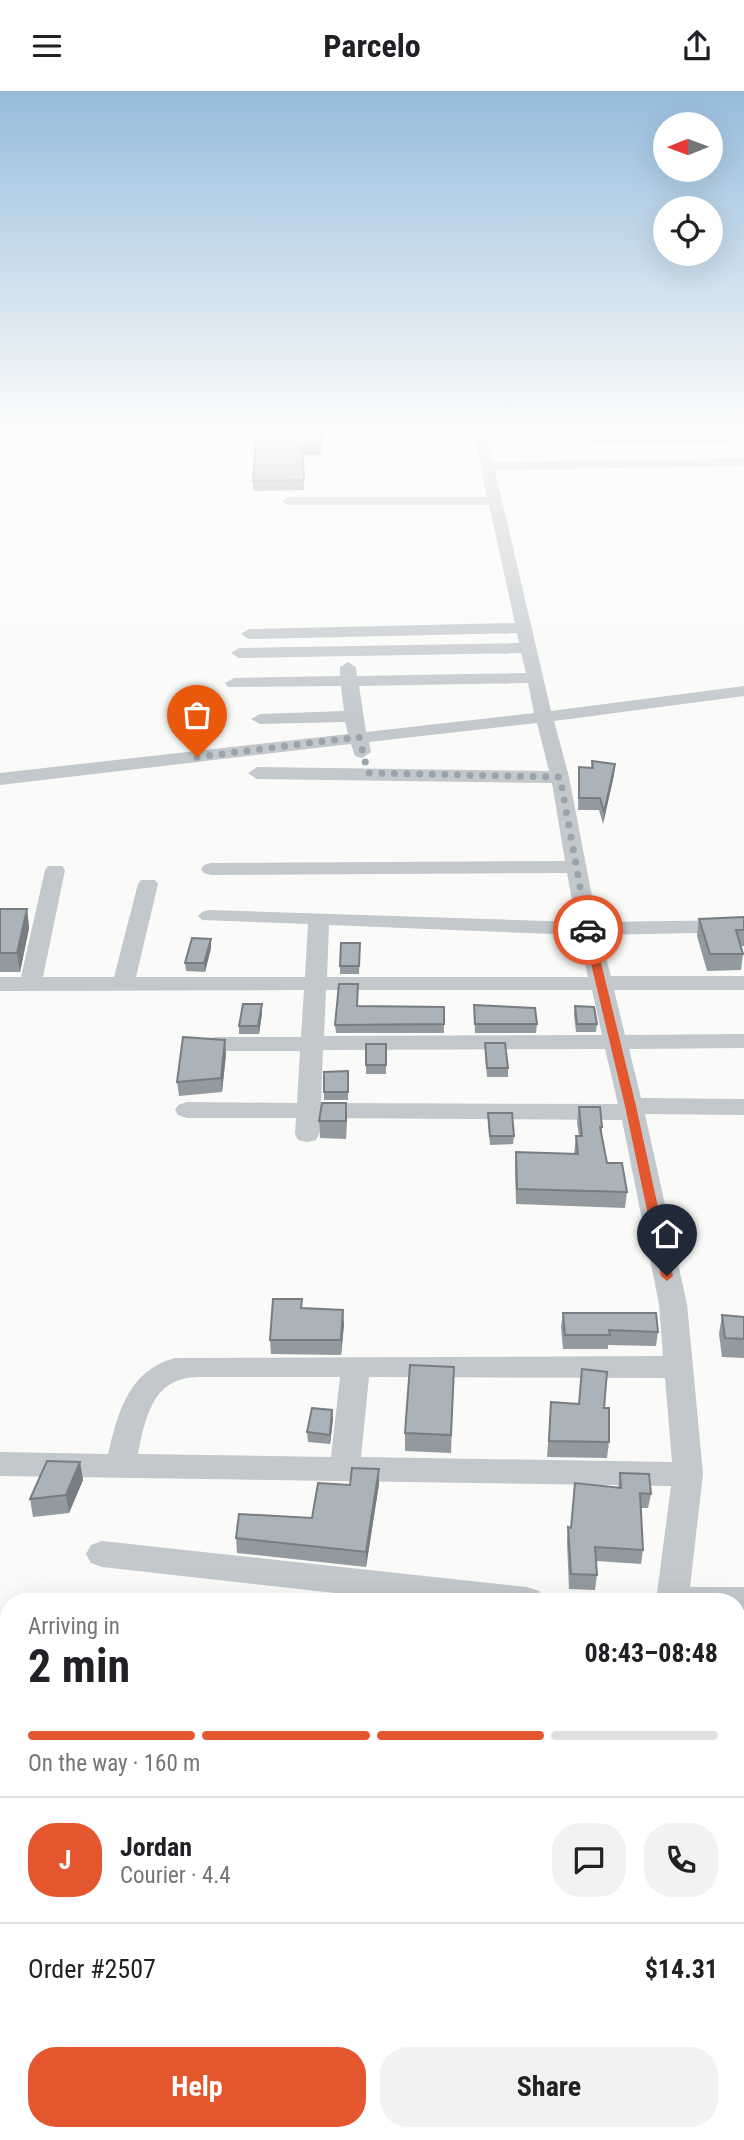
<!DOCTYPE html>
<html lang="en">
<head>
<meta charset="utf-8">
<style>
  body { margin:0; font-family:"Roboto Condensed",sans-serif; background:#f2f2f2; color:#202124; height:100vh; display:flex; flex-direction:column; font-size:26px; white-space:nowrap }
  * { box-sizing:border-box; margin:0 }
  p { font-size:23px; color:#757577 }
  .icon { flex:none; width:38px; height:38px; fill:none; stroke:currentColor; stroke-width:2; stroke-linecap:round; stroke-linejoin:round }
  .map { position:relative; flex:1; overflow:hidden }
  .sheet { position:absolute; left:0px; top:1502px; width:746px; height:548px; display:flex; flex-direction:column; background:#fff; border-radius:28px 28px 0 0; box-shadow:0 7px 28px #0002 }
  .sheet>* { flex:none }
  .needle { width:46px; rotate:269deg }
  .fabs { position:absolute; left:653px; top:21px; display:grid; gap:14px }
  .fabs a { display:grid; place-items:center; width:70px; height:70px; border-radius:50%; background:#fff; box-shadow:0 7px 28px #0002; font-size:35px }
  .pin { position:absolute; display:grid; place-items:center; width:60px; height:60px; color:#fff; margin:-72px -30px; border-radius:50% 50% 50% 0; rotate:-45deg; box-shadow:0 0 7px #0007 }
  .pin .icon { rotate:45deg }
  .courier { position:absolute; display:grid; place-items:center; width:70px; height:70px; margin:-35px; border:5px solid #e4572e; border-radius:50%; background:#fff; color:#222; box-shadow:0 2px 9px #0007 }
  .summary em { font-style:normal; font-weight:700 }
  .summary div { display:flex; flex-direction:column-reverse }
  .summary { display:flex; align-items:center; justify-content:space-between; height:119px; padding:0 28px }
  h1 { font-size:46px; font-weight:700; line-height:52px }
  .bar { display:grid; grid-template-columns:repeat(4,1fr); gap:10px 7px; align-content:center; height:84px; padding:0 28px }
  .bar i { height:9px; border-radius:5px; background:#e0e0e0 }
  .bar .selected { background:#e4572e }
  .bar p { grid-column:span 4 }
  .line { display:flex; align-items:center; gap:18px; padding:0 28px; border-top:2px solid #e0e0e0 }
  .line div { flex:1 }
  .round { display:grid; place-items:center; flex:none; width:74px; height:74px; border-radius:28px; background:#f2f2f2 }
  .primary-button { display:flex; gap:14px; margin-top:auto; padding:14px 28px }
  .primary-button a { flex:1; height:80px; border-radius:28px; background:#e4572e; color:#fff; font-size:28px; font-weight:700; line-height:80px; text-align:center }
  .primary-button a+a { background:#f2f2f2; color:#202124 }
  header { display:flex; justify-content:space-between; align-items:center; height:91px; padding:0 28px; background:#fff; font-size:32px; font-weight:700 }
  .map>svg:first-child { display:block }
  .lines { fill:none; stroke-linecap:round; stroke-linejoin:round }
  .minor { fill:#c3c8cc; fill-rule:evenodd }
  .wall { fill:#929a9f }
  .shaded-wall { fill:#777d82 }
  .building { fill:#aab3b9; stroke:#777d82; stroke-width:2 }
  .route { fill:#e4572e }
  .done { stroke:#99a4ac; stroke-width:7; stroke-dasharray:0 12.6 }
</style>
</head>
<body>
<header><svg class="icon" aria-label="menu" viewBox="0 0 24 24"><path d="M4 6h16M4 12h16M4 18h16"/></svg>Parcelo<svg class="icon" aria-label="share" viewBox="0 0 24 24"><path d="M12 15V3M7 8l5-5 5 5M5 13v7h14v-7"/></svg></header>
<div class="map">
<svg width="744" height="2049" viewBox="0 0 744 2049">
  <rect width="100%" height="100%" fill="#fafaf8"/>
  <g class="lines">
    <g class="minor">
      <path d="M474,342H487L488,347L737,344L744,348L737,352L490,355L493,371L744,367V375L495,379L551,620L744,595V605L554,630L569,686L597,831L744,829V841L600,844L611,885H744V899H614L625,944L744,943V957L629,958L641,1007L744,1008V1024L645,1023L687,1213L693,1276L703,1383L690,1496H744V1524H737V1510H656L671,1395L0,1385V1361L108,1363C118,1321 129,1279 175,1267L663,1265L659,1213L622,1029L320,1027L319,1043L316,1049L307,1051L298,1049L295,1043L296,1027H187L178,1024L175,1019L178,1014L187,1011L297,1012L300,960H216L208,958L204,953L208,948L216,946H301L304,899L0,900V886H21L45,779L48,775H62L65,779L43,886H114L138,793L141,789H155L158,793L136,886H305L308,833L202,829L198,825L202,821L209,819L576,831L567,782L211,784L204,782L201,778L204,774L211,772L565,770L552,692L257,688L248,682L257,676L549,680L537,632L369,651L371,661L362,667L355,665L351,653L0,694V682L348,643L345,631L260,633L251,628L260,623L344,620L341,595L228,596L225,592L234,587L340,585V576L348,571L356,576L357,585L526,582L521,562L239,567L231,562L239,557L519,552L517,542L249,548L241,543L249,538L515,532L489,414H288L281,410L288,406H487ZM528,592L534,622L366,641L359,595ZM329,834L579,844L588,886H327ZM326,899H592L602,944L324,945ZM605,958L618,1013L321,1012L323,959ZM198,1286H340L331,1366L138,1363C146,1326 152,1287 198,1286ZM369,1286L665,1287L672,1371L361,1366Z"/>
      <path d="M102,1450L527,1496L539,1500L543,1510H407L102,1476L91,1472L86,1463L91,1454Z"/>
      <rect x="634" y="2040" width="42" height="9"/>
    </g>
  </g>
  <g class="wall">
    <path d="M257,342H322L321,364H303L304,399L253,400V390Z"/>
    <path d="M592,670L614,684L603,733L599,719H578L579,676L591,677Z"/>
    <path d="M0,818H27L29,837L20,881H0Z"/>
    <path d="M744,826V855H741L743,863L741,879L707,880L697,845L699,828Z"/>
    <path d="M211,848V857L205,881L186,880L185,872Z"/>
    <path d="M360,852L359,883H340V875Z"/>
    <path d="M474,914L537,933L536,942H475Z"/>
    <path d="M358,915L444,916V942H336L335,934Z"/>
    <path d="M575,915L597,933L596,941H576L574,924Z"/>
    <path d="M262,922L259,943H239V935Z"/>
    <path d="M485,952L508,977V986H487L485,961Z"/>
    <rect x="366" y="953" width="20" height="30"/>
    <path d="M226,963L222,1001L179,1005L177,991Z"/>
    <path d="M348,980V1009H324V1001Z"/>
    <path d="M579,1016L602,1036V1043L607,1072L627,1101L625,1117L516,1113L515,1077L516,1061L574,1063L576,1045H579L577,1031Z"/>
    <path d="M488,1022L514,1045L513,1053L490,1054L488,1031Z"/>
    <path d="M319,1030H347L346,1048L320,1047Z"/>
    <path d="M302,1208V1217L344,1233L341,1264L271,1263L270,1249Z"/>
    <path d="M563,1222L658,1241L656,1255L608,1254V1258H563L561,1236Z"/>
    <path d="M722,1224L744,1226V1267L722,1266L719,1243Z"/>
    <path d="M454,1276L451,1362L405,1360V1342Z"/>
    <path d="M551,1311L604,1317L609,1351L607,1367L547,1366Z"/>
    <path d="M332,1319L333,1328L330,1353L308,1351L307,1341Z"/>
    <path d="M80,1371L83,1389L69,1422L33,1426L30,1408Z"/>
    <path d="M620,1382L651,1403L648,1417H641L643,1459L641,1473L596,1470L597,1484L595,1499L569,1498L567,1451L568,1436L571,1437L618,1397Z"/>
    <path d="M379,1393L366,1476L237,1462L236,1447L312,1427L350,1394Z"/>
  </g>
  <g class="shaded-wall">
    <path d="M615,673L614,684L603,733L604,721Z"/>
    <path d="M27,818L29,837L20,881L17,862Z"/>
    <path d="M211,848V857L205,881L204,872Z"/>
    <path d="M262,913V922L259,943L258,935Z"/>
    <path d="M225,949L226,963L222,1001L221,987Z"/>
    <path d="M343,1219L344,1233L341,1264V1249Z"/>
    <path d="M332,1319L333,1328L330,1353V1344Z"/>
    <path d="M80,1371L83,1389L69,1422L66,1404Z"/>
    <path d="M379,1378V1393L366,1476V1461Z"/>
    <path d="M165,2040H168L166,2049H163Z"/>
  </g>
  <g class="building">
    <path d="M257,342H322L321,354H302L304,389L253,390Z"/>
    <path d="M592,670L615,673L604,721L600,707H579V676L593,677Z"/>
    <path d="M0,818H27L17,862H0Z"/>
    <path d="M744,826V839H736L743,863H710L699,828Z"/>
    <path d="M192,847L211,848L204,872H185Z"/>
    <path d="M341,852H360L359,875H340Z"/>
    <path d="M339,893H358L357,915L444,916V933L335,934Z"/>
    <path d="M243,913H262L258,935H239Z"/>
    <path d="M474,914L535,917L537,933H475Z"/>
    <path d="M575,915L594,916L597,933H577Z"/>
    <path d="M183,946L225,949L221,987L177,991Z"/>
    <path d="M485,952H505L508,977H487Z"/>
    <rect x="366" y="953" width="20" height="21"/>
    <path d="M348,980V1001H324V981Z"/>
    <path d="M322,1012H346V1030H319Z"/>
    <path d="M579,1016H600L602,1036H600L607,1072H622L627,1101L517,1098L516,1061L578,1063L576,1045H582Z"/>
    <path d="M488,1022H512L514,1045H490Z"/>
    <path d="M273,1208H302L301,1217L343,1219L341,1249H270Z"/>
    <path d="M563,1222H656L658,1241L609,1239L610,1244H565Z"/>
    <path d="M722,1224L744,1226V1248L725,1247Z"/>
    <path d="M410,1274L454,1276L451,1344L405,1342Z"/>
    <path d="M582,1278L607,1281L604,1317H609V1351L549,1350L551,1311L579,1313Z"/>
    <path d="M312,1317L332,1319L330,1344L307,1341Z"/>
    <path d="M47,1370L80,1371L66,1404L30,1408Z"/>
    <path d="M352,1377L379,1378L366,1461L236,1447L239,1423L312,1427L318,1392L350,1394Z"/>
    <path d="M620,1382L649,1383L651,1403L640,1402L643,1459L595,1456L597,1484L571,1483L568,1436L571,1437L575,1392L621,1397Z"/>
    <path d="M132,2040H165L163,2049H130Z"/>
  </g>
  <linearGradient id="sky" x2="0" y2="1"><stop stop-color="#96bcdc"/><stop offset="0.54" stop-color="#fdfdfc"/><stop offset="1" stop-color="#fdfdfc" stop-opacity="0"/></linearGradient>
  <rect width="744" height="629" fill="url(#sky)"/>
  <path class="route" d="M588,836L593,839L636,1015L673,1185L667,1190L661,1185L625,1015L583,839Z"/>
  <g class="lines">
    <path class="done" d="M197,666L359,646L368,682L560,686L588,839"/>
  </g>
</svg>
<div class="fabs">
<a><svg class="needle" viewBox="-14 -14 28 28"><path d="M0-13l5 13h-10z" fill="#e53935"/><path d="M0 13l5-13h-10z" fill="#757577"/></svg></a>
<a><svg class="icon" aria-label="locate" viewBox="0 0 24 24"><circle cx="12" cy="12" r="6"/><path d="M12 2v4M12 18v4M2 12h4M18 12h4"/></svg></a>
</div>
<div class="pin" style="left:197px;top:666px;background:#ea580c"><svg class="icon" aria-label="bag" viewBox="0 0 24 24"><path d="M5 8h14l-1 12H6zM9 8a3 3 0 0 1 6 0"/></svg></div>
<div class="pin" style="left:667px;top:1185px;background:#1f2937"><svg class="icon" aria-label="home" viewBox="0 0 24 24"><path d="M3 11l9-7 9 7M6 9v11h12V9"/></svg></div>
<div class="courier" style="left:588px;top:839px"><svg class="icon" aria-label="car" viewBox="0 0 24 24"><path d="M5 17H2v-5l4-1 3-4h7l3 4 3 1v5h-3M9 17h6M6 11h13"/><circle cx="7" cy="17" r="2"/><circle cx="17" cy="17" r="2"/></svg></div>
<section class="sheet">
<div class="summary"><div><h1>2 min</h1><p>Arriving in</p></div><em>08:43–08:48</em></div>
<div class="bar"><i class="selected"></i><i class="selected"></i><i class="selected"></i><i></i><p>On the way · 160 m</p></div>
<div class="line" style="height:126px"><b class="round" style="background:#e4572e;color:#fff">J</b><div><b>Jordan</b><p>Courier · 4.4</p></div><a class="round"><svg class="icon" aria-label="chat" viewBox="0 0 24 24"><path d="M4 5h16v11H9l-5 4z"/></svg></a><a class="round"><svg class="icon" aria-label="phone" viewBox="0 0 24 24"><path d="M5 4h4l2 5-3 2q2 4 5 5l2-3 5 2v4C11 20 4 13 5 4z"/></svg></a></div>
<div class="line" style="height:91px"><div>Order #2507</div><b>$14.31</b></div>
<div class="primary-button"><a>Help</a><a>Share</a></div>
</section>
</div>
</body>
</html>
